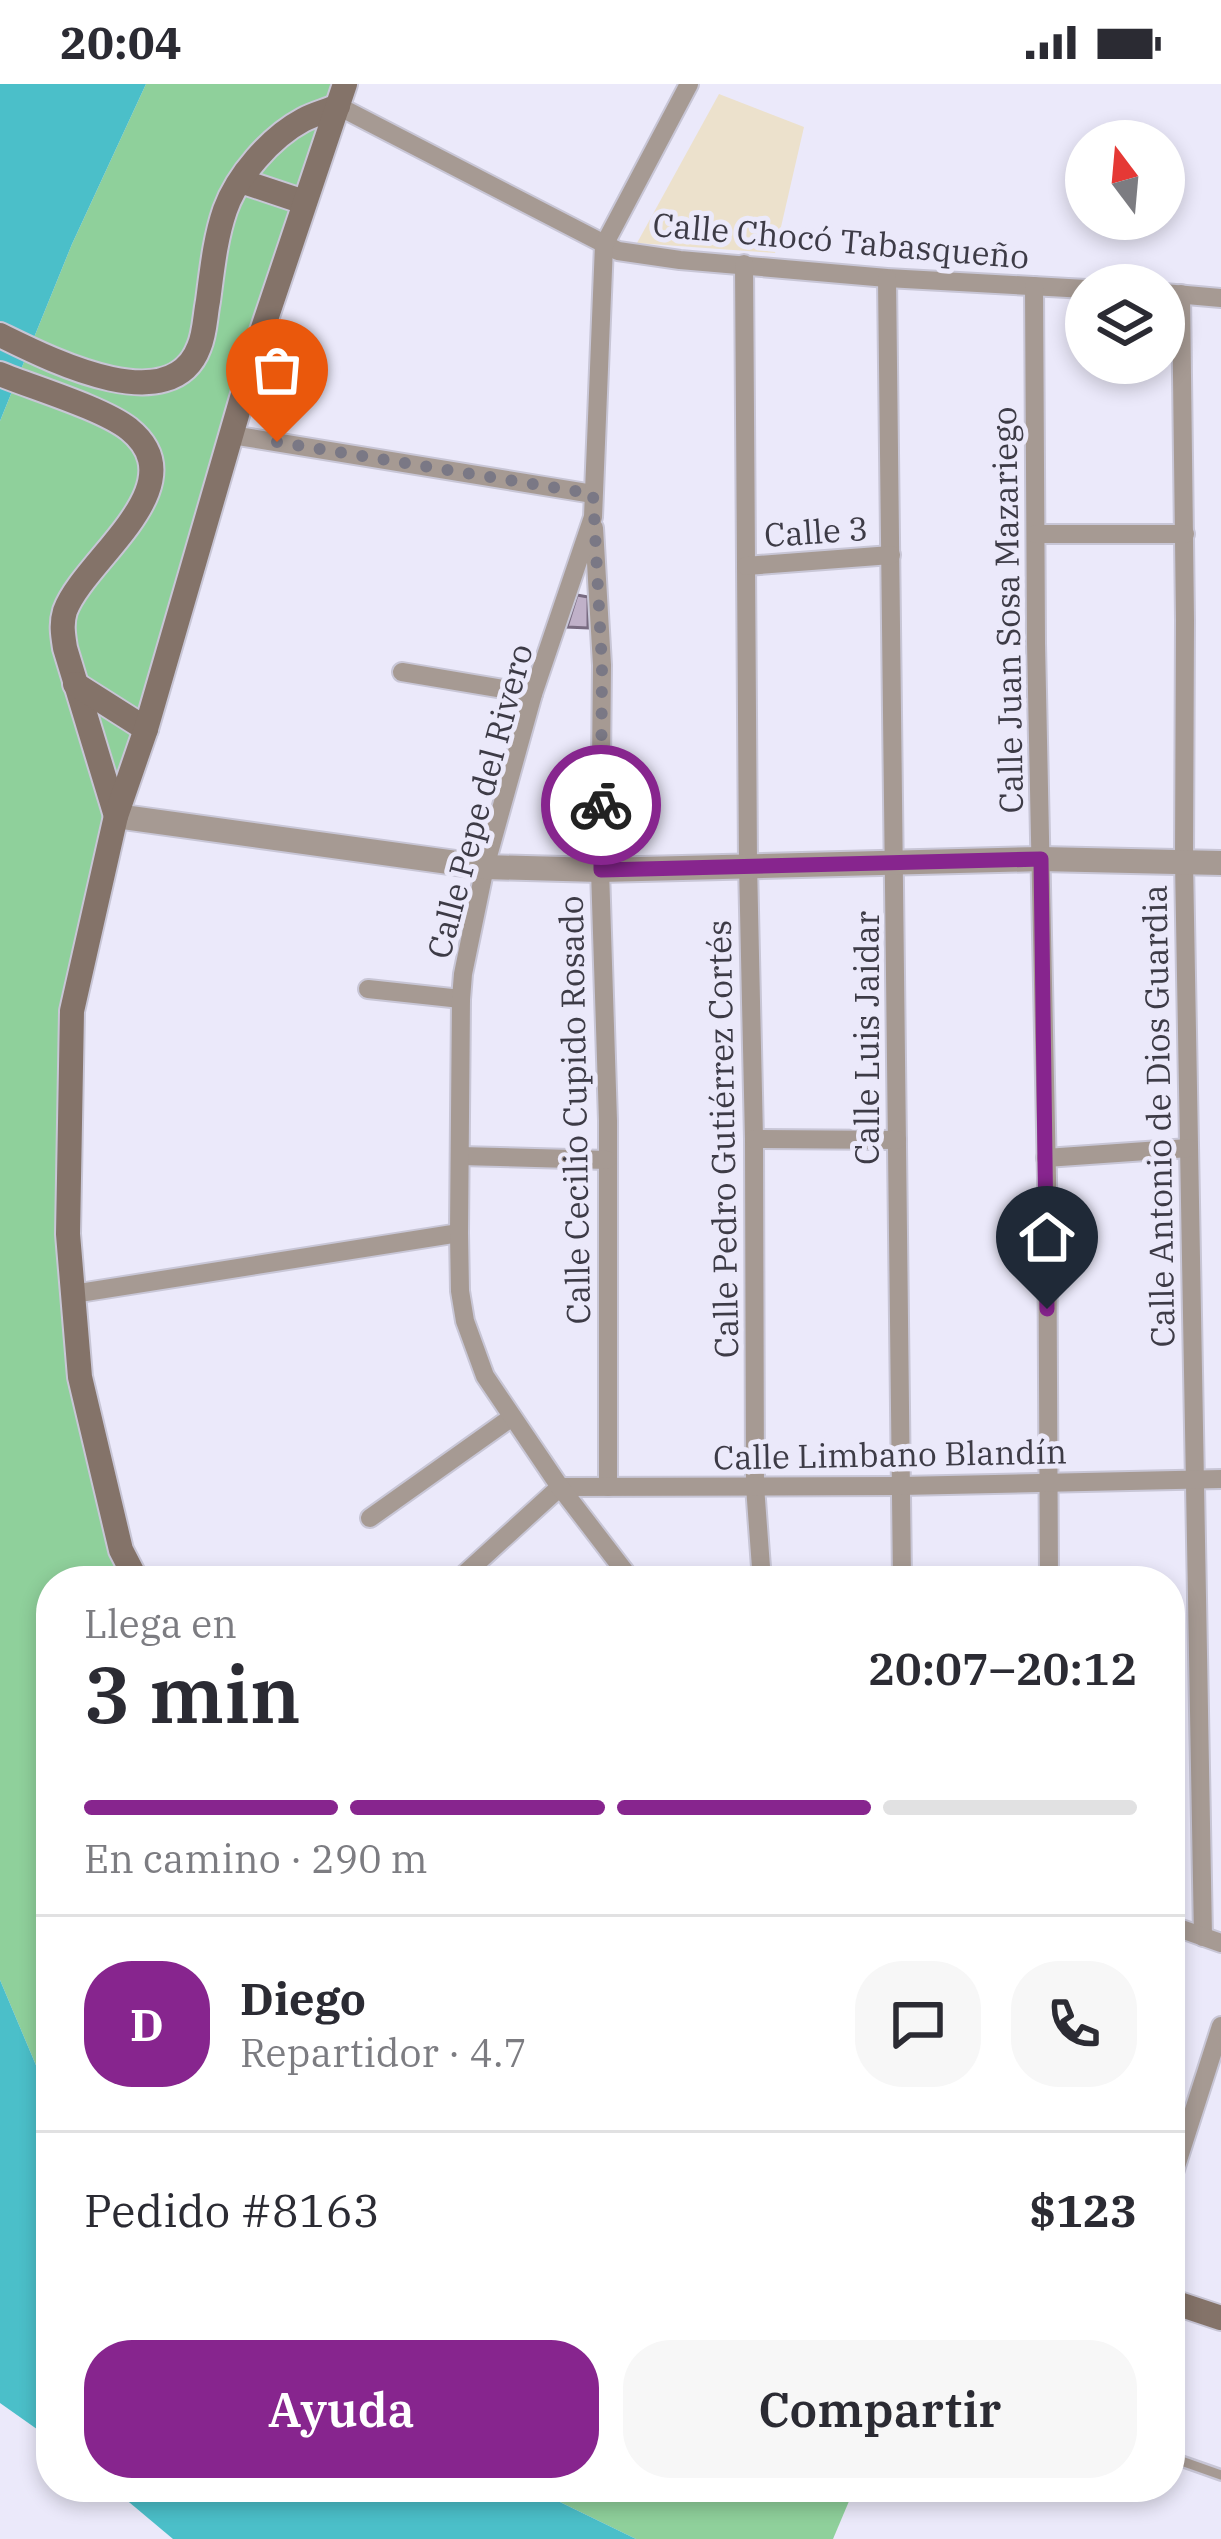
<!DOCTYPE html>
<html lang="es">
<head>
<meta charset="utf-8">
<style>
  body { margin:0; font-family:"IBM Plex Serif",serif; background:#f7f7f7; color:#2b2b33; height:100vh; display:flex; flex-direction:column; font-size:45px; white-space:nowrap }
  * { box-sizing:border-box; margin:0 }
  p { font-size:39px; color:#7c7c81 }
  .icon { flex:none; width:66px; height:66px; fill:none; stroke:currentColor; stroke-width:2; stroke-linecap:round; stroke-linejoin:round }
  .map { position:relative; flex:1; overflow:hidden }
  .panel { position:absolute; left:36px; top:1482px; width:1149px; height:936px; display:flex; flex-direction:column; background:#fff; border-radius:48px; box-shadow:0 6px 18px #0003 }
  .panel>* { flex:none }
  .needle { width:78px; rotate:344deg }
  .buttons { position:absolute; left:1065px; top:36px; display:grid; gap:24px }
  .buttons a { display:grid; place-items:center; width:120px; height:120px; border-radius:50%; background:#fff; box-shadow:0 6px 18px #0003; font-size:60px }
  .pin { position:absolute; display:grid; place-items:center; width:102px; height:102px; color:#fff; margin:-123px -51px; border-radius:50% 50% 50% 0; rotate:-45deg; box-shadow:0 0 12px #0007 }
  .pin .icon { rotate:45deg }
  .courier { position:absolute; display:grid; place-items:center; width:120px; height:120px; margin:-60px; border:9px solid #87258e; border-radius:50%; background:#fff; color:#222; box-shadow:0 3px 15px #0007 }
  .head em { font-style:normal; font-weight:600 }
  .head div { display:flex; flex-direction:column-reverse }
  .head { display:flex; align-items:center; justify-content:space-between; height:204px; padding:0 48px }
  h1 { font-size:78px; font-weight:600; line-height:90px }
  .bar { display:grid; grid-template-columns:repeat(4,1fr); gap:18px 12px; align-content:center; height:144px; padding:0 48px }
  .bar i { height:15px; border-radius:9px; background:#e1e1e2 }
  .bar .active { background:#87258e }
  .bar p { grid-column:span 4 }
  .line { display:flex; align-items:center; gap:30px; padding:0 48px; border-top:3px solid #e1e1e2 }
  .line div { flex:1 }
  .round { display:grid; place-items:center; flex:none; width:126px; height:126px; border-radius:48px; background:#f7f7f7 }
  .cta { display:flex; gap:24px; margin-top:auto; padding:24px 48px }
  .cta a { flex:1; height:138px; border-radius:48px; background:#87258e; color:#fff; font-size:48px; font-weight:600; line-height:138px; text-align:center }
  .cta a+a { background:#f7f7f7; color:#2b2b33 }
  .status { display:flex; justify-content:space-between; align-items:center; height:84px; padding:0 60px; background:#fff; direction:ltr }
  .status svg { height:33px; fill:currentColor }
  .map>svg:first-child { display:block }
  .medical { fill:#ece1cc }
  .green { fill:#8fd09b }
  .water { fill:#4bbfc9 }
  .building { fill:#c0b1c9; stroke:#786b81; stroke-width:3 }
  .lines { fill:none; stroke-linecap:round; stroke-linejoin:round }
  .service-casing { stroke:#c8c6d6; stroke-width:14 }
  .minor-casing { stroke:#c8c6d6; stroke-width:22 }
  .tertiary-casing { stroke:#c8c6d6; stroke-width:28 }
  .secondary-casing { stroke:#c8c6d6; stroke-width:28 }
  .service { stroke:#a69a93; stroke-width:9 }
  .minor { stroke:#a69a93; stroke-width:18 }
  .tertiary { stroke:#a69a93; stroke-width:24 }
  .secondary { stroke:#847369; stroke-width:24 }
  .done { stroke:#7a7885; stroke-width:12; stroke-dasharray:0 21.6 }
  .route { stroke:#87258e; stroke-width:15 }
  .labels { text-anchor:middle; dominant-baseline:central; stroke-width:10; stroke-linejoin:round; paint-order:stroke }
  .street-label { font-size:33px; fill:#3d3b46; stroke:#ebe9fa }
</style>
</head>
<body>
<div class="status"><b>20:04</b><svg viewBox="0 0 49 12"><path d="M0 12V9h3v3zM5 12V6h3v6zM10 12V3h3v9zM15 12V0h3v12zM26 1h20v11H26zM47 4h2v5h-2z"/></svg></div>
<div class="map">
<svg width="1221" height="2455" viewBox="0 0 1221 2455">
  <rect width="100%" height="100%" fill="#ebe9fa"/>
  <path class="medical" d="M719,10L804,43L775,169L637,159Z"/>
  <g class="green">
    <path d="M146,0H345L304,118L72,927L73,1210L137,1497H51V2011L46,2005L0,1896V337L72,160Z"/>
    <path d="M529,2403H855L833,2455H636Z"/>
  </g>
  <g class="water">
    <path d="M0,0H146L72,160L0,337Z"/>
    <path d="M0,1896L46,2005L51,2011V2355L0,2319Z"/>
    <path d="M111,2403H529L636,2455H173Z"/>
  </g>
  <path class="building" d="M577,511L588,513V544L567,543Z"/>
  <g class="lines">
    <defs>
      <path id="service" d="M1170,2373L1221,2391"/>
      <g id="minor">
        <path d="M338,22L618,167L680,176L887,194L1086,205"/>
        <path d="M744,180L748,780L754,1055L755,1402L762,1497"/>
        <path d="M887,194L902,1497"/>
        <path d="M1034,202L1036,559L1047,1094L1049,1497"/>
        <path d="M1164,209L1221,214"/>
        <path d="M1181,210L1185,536L1184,778L1203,1853"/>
        <path d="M232,351L593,410"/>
        <path d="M594,444L602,581L600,786L608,1037V1403"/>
        <path d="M1036,450H1185"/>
        <path d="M746,482L891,471"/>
        <path d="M402,588L533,610"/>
        <path d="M368,905L461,915"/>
        <path d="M754,1055L897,1056"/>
        <path d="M460,1072L607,1076"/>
        <path d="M1046,1074L1189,1064"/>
        <path d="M73,1210L459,1149"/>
        <path d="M370,1434L512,1333"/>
        <path d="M457,1497L560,1403L901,1402L1221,1395"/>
        <path d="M632,1497L560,1403L485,1292L465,1237L460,1207L459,1149L461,915L463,890L485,783L533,610L593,433L604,161L689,0"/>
        <path d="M1170,1841L1221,1859"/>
        <path d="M1170,2101L1221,1942"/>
      </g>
      <path id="tertiary" d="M116,732L485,783L600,786L1041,775L1221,779"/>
      <g id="secondary">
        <path d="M241,97L304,118"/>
        <path d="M0,251C47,274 171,338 199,263C205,249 205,232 208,217C212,187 215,155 225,126C237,92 271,53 303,36C314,30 327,27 338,22"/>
        <path d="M0,290C34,304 102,324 129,345C199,402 84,475 65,527C61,540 63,551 65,564L116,732"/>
        <path d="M75,600L146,645"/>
        <path d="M137,1497L121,1466L80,1293L68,1150L72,927L116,732L146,645L257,262L345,0"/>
        <path d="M1170,2217L1221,2234"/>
      </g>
    </defs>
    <use href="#service" class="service-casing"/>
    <use href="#minor" class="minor-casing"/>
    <use href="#tertiary" class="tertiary-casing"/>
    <use href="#secondary" class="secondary-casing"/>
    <use href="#service" class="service"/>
    <use href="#minor" class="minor"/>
    <use href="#tertiary" class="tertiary"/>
    <use href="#secondary" class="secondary"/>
  </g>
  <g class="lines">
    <path class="done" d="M277,358L593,410L602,581L601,721"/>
    <path class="route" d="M601,721V786L1041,775L1047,1225"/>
  </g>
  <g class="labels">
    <g class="street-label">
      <text transform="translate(841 156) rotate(5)">Calle Chocó Tabasqueño</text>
      <text transform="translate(816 447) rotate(-4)">Calle 3</text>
      <text transform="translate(1007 526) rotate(-91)">Calle Juan Sosa Mazariego</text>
      <text transform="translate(479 717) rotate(-75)">Calle Pepe del Rivero</text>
      <text transform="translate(866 954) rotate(-90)">Calle Luis Jaidar</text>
      <text transform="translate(574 1026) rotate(-91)">Calle Cecilio Cupido Rosado</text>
      <text transform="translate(1158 1032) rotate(-91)">Calle Antonio de Dios Guardia</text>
      <text transform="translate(722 1055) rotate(-91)">Calle Pedro Gutiérrez Cortés</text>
      <text transform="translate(890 1370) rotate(-1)">Calle Limbano Blandín</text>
    </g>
  </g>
</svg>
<div class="buttons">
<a><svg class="needle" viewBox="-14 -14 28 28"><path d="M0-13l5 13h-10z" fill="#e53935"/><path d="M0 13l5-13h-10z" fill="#7c7c81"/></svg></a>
<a><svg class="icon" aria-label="layers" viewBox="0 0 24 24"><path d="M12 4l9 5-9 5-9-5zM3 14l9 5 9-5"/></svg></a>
</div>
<div class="pin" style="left:277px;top:358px;background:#ea580c"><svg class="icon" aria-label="bag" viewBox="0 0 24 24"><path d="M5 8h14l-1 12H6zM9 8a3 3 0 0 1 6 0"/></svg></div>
<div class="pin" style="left:1047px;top:1225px;background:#1f2937"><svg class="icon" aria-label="home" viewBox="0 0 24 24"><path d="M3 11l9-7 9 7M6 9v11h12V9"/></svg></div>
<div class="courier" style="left:601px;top:721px"><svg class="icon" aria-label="bike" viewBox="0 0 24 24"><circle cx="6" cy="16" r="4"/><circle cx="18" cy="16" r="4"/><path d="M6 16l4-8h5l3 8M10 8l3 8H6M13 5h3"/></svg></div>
<section class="panel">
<div class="head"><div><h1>3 min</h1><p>Llega en</p></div><em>20:07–20:12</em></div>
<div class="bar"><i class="active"></i><i class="active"></i><i class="active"></i><i></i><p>En camino · 290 m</p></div>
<div class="line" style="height:216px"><b class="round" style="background:#87258e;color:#fff">D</b><div><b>Diego</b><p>Repartidor · 4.7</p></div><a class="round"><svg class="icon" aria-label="chat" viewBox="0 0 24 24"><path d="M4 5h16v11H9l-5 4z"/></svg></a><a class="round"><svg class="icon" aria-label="phone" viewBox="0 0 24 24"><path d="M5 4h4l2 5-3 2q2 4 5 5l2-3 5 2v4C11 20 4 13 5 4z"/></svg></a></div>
<div class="line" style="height:156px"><div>Pedido #8163</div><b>$123</b></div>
<div class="cta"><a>Ayuda</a><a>Compartir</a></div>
</section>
</div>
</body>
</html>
